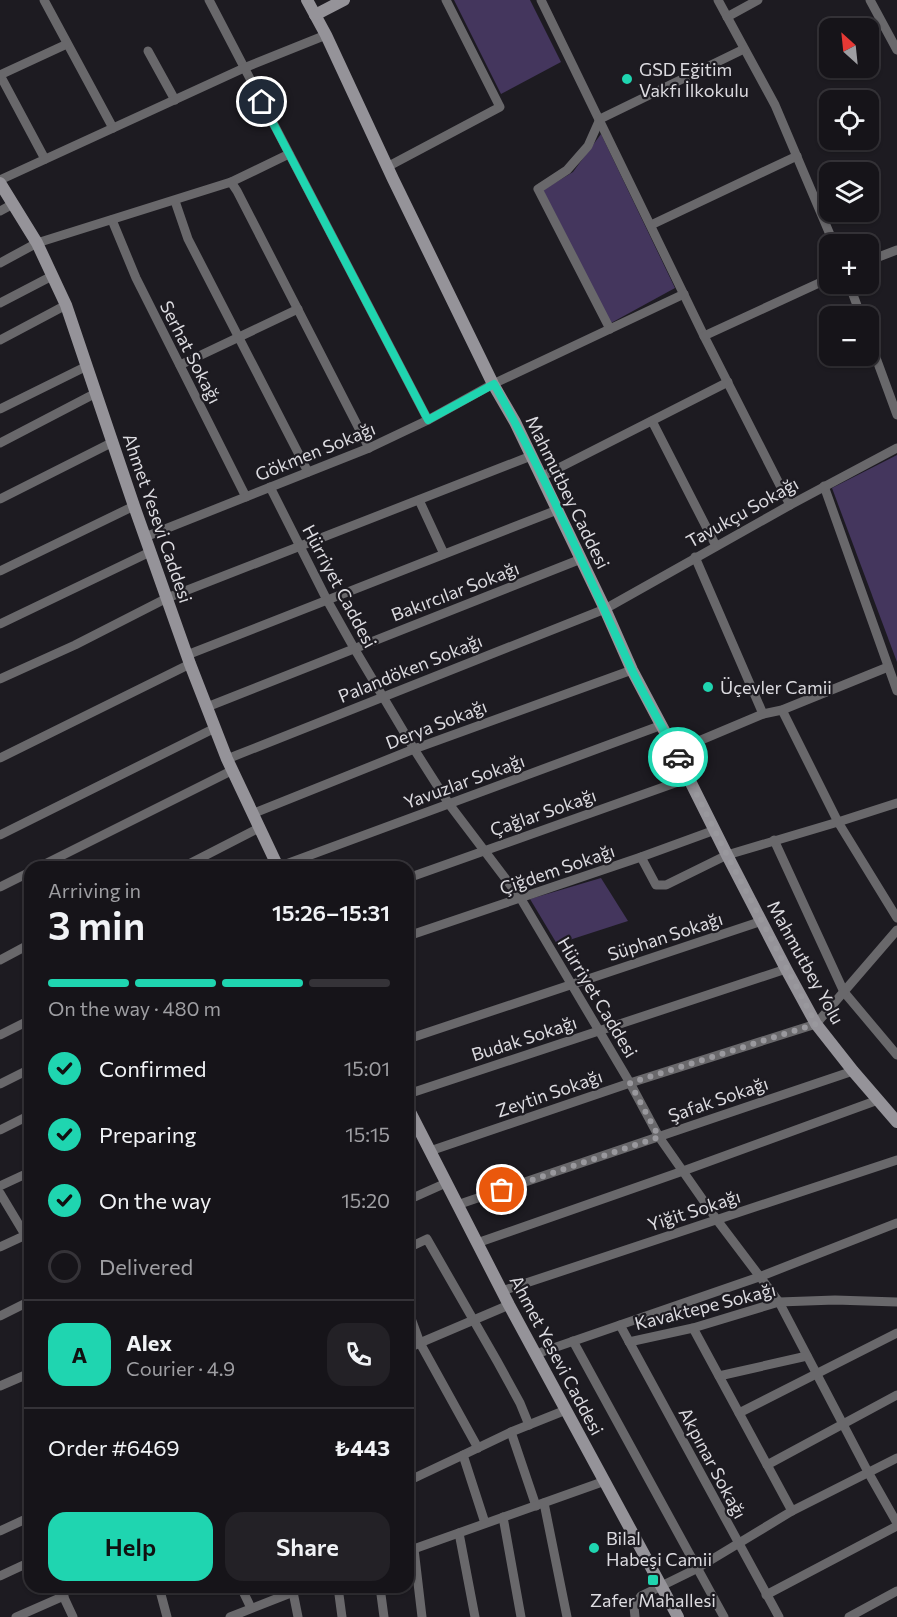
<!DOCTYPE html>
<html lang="en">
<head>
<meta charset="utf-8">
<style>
  body { margin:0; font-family:Commissioner,sans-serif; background:#232126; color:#f1f3f6; height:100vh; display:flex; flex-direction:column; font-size:22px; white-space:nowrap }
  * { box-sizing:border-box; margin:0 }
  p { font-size:20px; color:#9e9ea2 }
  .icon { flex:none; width:33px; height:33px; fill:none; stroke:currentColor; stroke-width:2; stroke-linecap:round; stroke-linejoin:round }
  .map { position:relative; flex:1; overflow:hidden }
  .side { position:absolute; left:24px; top:861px; width:390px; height:732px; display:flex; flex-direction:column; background:#161419; border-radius:18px; box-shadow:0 2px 4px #0004,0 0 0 2px #353338 }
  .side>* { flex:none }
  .needle { width:39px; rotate:333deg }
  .buttons { position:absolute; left:819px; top:18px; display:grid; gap:12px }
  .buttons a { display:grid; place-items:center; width:60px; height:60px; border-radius:12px; background:#161419; box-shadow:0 2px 4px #0004,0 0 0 2px #353338; font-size:30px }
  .pin { position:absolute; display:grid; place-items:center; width:51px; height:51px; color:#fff; margin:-26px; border:3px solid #fff; border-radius:50%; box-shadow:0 2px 6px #0007 }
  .courier { position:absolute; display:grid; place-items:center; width:60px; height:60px; margin:-30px; border:4px solid #1fd5b0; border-radius:50%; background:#fff; color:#222; box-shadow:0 2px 8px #0007 }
  .head em { font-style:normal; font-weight:600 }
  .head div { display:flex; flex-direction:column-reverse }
  .head { display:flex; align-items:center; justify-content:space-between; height:102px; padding:0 24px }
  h1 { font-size:39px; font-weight:600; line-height:45px }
  .bar { display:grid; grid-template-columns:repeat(4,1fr); gap:9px 6px; align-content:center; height:72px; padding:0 24px }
  .bar i { height:8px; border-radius:4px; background:#353338 }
  .bar .selected { background:#1fd5b0 }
  .bar p { grid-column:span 4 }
  .line { display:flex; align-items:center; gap:15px; padding:0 24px; border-top:2px solid #353338 }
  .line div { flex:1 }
  .round { display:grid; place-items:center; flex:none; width:63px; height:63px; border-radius:18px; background:#232126 }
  ol { padding:0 24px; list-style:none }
  li { display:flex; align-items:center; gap:18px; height:66px }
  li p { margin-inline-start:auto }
  li .icon { padding:6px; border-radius:50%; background:#1fd5b0; color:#111; stroke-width:4 }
  li:last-child { color:#9e9ea2 }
  li i { width:33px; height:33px; border:3px solid #353338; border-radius:50% }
  .action { display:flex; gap:12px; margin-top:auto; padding:12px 24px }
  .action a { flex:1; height:69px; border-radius:18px; background:#1fd5b0; color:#111; font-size:24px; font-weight:600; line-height:69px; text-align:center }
  .action a+a { background:#232126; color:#f1f3f6 }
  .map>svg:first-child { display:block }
  .green { fill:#44365d }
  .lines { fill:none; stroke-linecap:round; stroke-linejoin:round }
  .street { stroke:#69686b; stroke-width:9 }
  .secondary { stroke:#959399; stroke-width:12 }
  .done { stroke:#99989d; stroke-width:6; stroke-dasharray:0 10.8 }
  .route { stroke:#1fd5b0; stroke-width:8 }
  .poi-dot { fill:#1fd5b0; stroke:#1d1b21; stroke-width:2 }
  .labels { text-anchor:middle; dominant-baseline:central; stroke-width:4.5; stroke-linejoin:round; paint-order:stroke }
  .poi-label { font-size:18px; fill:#dcdbe0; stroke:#1d1b21; text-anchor:start }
  .street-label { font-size:18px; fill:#dcdbe0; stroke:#1d1b21 }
</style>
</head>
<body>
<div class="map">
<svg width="897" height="1617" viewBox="0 0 897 1617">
  <rect width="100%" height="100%" fill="#1d1b21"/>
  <g class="green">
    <path d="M454,0H530L561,62L501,94Z"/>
    <path d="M601,134L675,288L611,323L543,190L573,172Z"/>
    <path d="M897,455V662L832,488Z"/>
    <path d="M601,878L628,921L557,944L530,899Z"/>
  </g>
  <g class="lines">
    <g class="street">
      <path d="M44,0L113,128"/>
      <path d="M209,0L428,420"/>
      <path d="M541,0L704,336L790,505"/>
      <path d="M718,0L775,105L834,244"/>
      <path d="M870,0L897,50"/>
      <path d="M727,17L758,0"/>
      <path d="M148,51L175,100"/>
      <path d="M0,75L45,159"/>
      <path d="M0,75L67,44"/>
      <path d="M387,167L500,107L446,0"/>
      <path d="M0,180L244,68L326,35"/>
      <path d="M231,182L289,154"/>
      <path d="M175,201L188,239L308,472"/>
      <path d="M0,211L13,204"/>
      <path d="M112,220L136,278L246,497"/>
      <path d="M651,225L797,156"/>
      <path d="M868,261L897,250"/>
      <path d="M0,263L37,243L231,182L237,191L369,448"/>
      <path d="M849,284L861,316"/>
      <path d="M0,303L52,276"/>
      <path d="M610,329L538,189L567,170L588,146L600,119L744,49"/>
      <path d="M704,336L830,278"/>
      <path d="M868,336L897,415"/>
      <path d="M0,340L66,305"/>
      <path d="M180,365L298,309"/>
      <path d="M0,409L87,366"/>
      <path d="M652,421L716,546"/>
      <path d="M0,443L96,393"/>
      <path d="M541,477L728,382"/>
      <path d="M824,486L897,691"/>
      <path d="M270,487L327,600L354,648L414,749L449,804L521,899L630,1083L659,1137L717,1220L779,1302L868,1472L897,1523"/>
      <path d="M0,499L113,442"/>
      <path d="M419,500L444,554"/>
      <path d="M145,537L369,448L428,420L493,384L684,294"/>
      <path d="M695,557L763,714"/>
      <path d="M0,571L134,506"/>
      <path d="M0,624L150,552"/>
      <path d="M187,655L557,510"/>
      <path d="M0,679L75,645L167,598L531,456"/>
      <path d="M207,707L581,559"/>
      <path d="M782,710L838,822L897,918"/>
      <path d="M675,751L763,714L782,710L888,667"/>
      <path d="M0,758L190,664"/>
      <path d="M227,759L605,609L790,505L897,448"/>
      <path d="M252,814L414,749L632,670"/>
      <path d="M0,835L215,728"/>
      <path d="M774,840L844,992L897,1055"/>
      <path d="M641,857L656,885H666L727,855L838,822L897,803"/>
      <path d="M39,867L233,770"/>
      <path d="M183,867L259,828"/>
      <path d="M278,867L662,725"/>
      <path d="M408,878L689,778"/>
      <path d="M0,887L30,872"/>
      <path d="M408,936L641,857L715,830"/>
      <path d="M0,960L30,944"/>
      <path d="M0,1035L30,1020"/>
      <path d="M408,1039L762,921"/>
      <path d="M0,1084L30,1069"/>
      <path d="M408,1094L786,969"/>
      <path d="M0,1130L30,1115"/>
      <path d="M430,1151L630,1083L816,1024L897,930"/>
      <path d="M0,1186L30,1172"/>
      <path d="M0,1193L30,1243"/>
      <path d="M408,1200L446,1183"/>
      <path d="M457,1205L853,1071"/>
      <path d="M477,1243L683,1171L878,1100"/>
      <path d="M0,1247L28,1234"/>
      <path d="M408,1248L427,1239L497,1361L520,1403L529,1425"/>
      <path d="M502,1291L897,1160"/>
      <path d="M408,1310L420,1343L478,1448"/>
      <path d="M0,1316L30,1301"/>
      <path d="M620,1325L779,1617"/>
      <path d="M693,1328L792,1511"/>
      <path d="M573,1341L724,1617"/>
      <path d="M629,1342L693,1328L779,1302L835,1300L897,1302"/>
      <path d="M408,1348L509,1305"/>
      <path d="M536,1354L759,1277L897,1223"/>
      <path d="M719,1376L807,1356"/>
      <path d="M0,1386L30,1373"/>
      <path d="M739,1413L897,1333"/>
      <path d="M511,1432L536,1506"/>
      <path d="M463,1455L511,1432L566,1410"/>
      <path d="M767,1465L897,1395"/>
      <path d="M408,1481L463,1455L485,1523"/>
      <path d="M544,1503L567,1617"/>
      <path d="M503,1517L521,1617"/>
      <path d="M0,1531L30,1517"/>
      <path d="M459,1533L475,1617"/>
      <path d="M414,1549L422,1617"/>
      <path d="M408,1551L605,1481"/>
      <path d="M0,1576L30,1562"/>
      <path d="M59,1587L73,1617"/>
      <path d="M159,1587L167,1617"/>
      <path d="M241,1587L251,1608"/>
      <path d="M292,1587L298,1617"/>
      <path d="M338,1587L342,1617"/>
      <path d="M380,1587L384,1617"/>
      <path d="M766,1595L897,1526"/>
      <path d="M16,1617L64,1596"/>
      <path d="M230,1617L306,1587"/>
      <path d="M635,1617L634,1607L641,1596L696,1569L792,1511L897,1458"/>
      <path d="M849,1617L897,1591"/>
    </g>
    <g class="secondary">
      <path d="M307,0L326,35L393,179L493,384L515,422L605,609L632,670L675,751L727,855L786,969L816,1024L853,1071L897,1122"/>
      <path d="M315,15L344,0"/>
      <path d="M0,183L37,243L66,305L134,506L190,664L227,759L278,867"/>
      <path d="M408,1108L509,1305L678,1617"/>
    </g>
  </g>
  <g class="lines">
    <path class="done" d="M502,1190L659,1137L630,1083L816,1024L727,855L678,757"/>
    <path class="route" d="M262,102L428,420L494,384C545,475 587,573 631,668C645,698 663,727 678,757"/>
  </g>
  <g class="poi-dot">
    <circle cx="627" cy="79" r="6"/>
    <circle cx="708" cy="687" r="6"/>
    <circle cx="594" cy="1548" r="6"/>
    <rect x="647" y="1574" width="12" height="12" rx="3"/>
  </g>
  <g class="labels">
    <g class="poi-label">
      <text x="639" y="69">GSD Eğitim<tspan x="639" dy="21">Vakfı İlkokulu</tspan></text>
      <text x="720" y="687">Üçevler Camii</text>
      <text x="606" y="1538">Bilal<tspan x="606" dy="21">Habeşi Camii</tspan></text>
      <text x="653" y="1600" text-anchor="middle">Zafer Mahallesi</text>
    </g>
    <g class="street-label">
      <text transform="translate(191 352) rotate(63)">Serhat Sokağı</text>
      <text transform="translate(315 451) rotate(-22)">Gökmen Sokağı</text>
      <text transform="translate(568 492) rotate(64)">Mahmutbey Caddesi</text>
      <text transform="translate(742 512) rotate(-29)">Tavukçu Sokağı</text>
      <text transform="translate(158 518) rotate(71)">Ahmet Yesevi Caddesi</text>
      <text transform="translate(340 586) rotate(62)">Hürriyet Caddesi</text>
      <text transform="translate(455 591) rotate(-21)">Bakırcılar Sokağı</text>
      <text transform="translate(410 668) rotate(-22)">Palandöken Sokağı</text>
      <text transform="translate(436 724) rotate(-21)">Derya Sokağı</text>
      <text transform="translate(464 781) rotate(-20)">Yavuzlar Sokağı</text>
      <text transform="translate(543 812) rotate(-19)">Çağlar Sokağı</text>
      <text transform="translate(557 869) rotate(-19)">Çiğdem Sokağı</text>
      <text transform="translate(665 936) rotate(-18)">Süphan Sokağı</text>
      <text transform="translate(806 962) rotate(61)">Mahmutbey Yolu</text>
      <text transform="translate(598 997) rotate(59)">Hürriyet Caddesi</text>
      <text transform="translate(524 1038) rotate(-18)">Budak Sokağı</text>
      <text transform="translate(549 1093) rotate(-19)">Zeytin Sokağı</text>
      <text transform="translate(718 1099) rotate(-19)">Şafak Sokağı</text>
      <text transform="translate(694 1210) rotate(-18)">Yiğit Sokağı</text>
      <text transform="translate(705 1306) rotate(-14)">Kavaktepe Sokağı</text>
      <text transform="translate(557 1355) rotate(62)">Ahmet Yesevi Caddesi</text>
      <text transform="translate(713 1463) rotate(62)">Akpınar Sokağı</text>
    </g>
  </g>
</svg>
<div class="buttons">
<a><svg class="needle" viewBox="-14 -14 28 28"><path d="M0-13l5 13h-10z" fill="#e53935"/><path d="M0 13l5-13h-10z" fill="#9e9ea2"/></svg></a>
<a><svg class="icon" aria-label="locate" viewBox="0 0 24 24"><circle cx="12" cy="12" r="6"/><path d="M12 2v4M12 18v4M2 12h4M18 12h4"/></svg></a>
<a><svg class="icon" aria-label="layers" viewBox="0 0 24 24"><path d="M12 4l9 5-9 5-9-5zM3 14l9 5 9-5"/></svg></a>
<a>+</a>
<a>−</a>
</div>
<div class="pin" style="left:502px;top:1190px;background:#ea580c"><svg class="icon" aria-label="bag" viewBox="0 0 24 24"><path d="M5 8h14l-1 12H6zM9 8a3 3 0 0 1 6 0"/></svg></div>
<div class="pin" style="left:262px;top:102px;background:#1f2937"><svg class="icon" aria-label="home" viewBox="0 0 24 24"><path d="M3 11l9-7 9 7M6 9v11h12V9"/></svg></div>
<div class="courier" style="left:678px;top:757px"><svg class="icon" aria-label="car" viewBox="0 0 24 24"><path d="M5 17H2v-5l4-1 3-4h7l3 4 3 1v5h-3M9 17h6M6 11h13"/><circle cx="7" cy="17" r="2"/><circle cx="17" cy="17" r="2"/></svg></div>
<section class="side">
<div class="head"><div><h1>3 min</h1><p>Arriving in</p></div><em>15:26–15:31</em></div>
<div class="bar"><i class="selected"></i><i class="selected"></i><i class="selected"></i><i></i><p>On the way · 480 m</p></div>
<ol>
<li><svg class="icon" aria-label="check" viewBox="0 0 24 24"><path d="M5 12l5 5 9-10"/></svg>Confirmed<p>15:01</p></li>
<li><svg class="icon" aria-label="check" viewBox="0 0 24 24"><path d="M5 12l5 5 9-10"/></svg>Preparing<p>15:15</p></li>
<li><svg class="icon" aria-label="check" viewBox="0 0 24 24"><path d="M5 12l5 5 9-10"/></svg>On the way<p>15:20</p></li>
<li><i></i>Delivered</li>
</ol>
<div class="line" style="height:108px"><b class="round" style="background:#1fd5b0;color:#111">A</b><div><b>Alex</b><p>Courier · 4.9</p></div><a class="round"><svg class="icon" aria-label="phone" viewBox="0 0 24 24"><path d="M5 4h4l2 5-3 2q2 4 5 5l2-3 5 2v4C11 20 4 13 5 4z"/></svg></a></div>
<div class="line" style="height:78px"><div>Order #6469</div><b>₺443</b></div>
<div class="action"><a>Help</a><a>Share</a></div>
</section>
</div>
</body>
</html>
